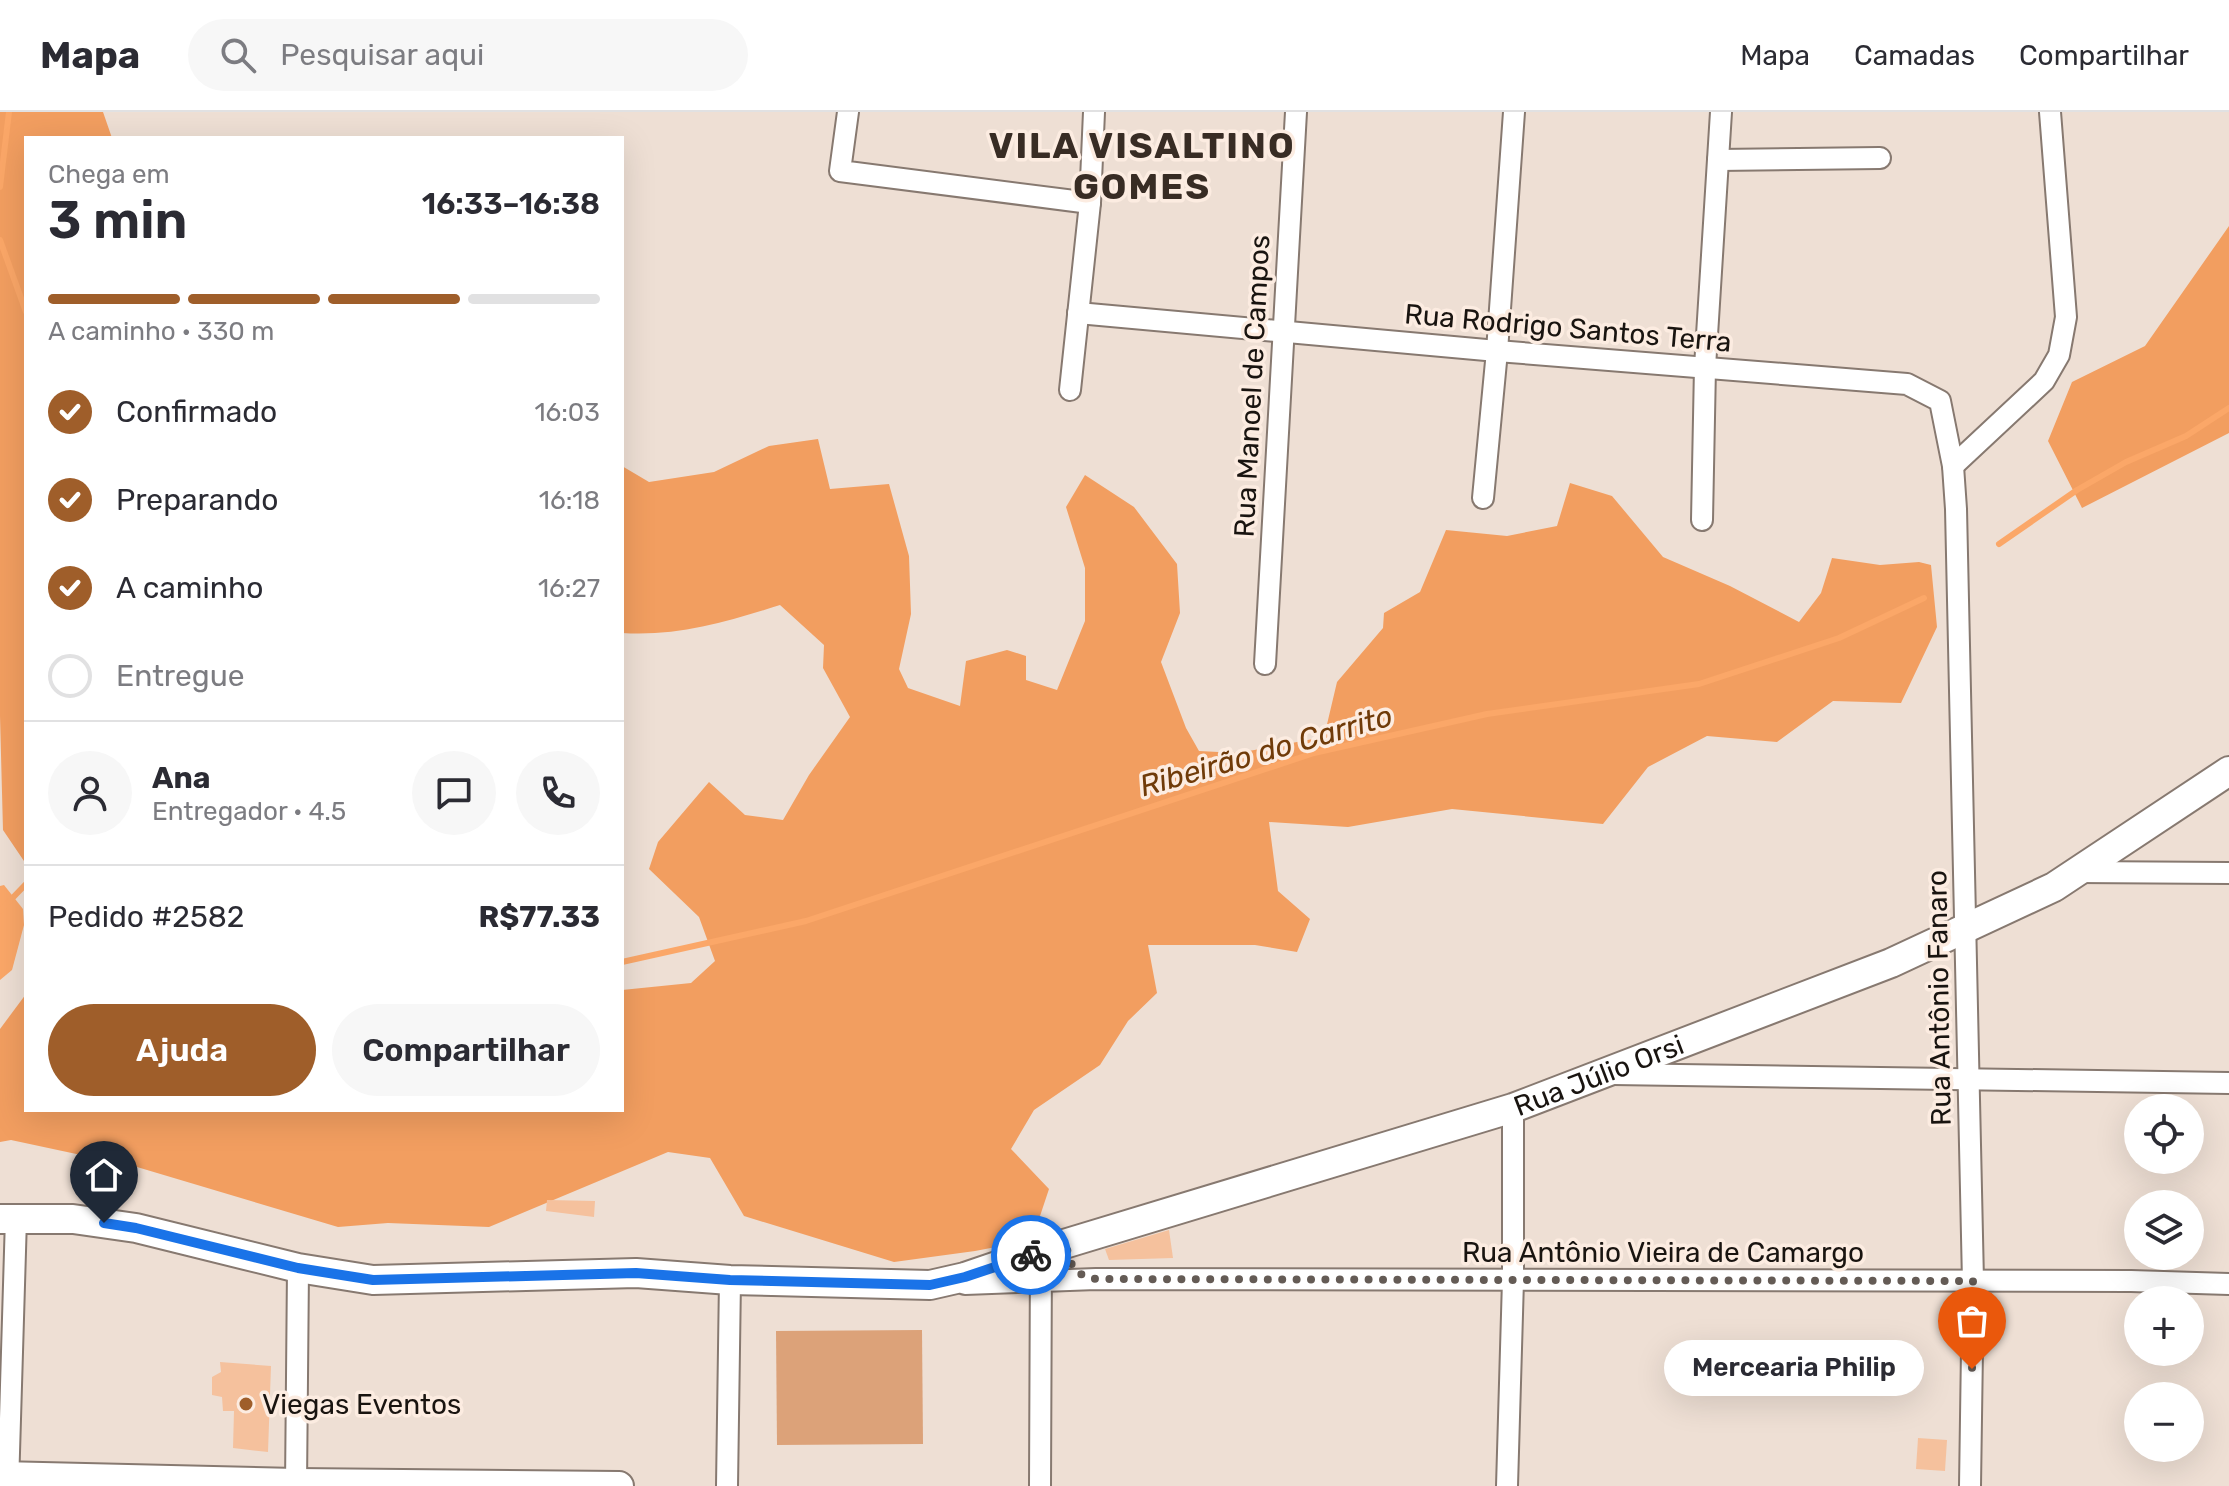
<!DOCTYPE html>
<html lang="pt">
<head>
<meta charset="utf-8">
<style>
  body { margin:0; font-family:Rubik,sans-serif; background:#f7f7f7; color:#2b2b33; height:100vh; display:flex; flex-direction:column; font-size:30px; white-space:nowrap }
  * { box-sizing:border-box; margin:0 }
  p { font-size:26px; color:#7c7c81 }
  .icon { flex:none; width:44px; height:44px; fill:none; stroke:currentColor; stroke-width:2; stroke-linecap:round; stroke-linejoin:round }
  .map { position:relative; flex:1; overflow:hidden }
  .side { position:absolute; left:24px; top:24px; width:600px; height:976px; display:flex; flex-direction:column; background:#fff; border-radius:0px; box-shadow:0 8px 32px #0002 }
  .side>* { flex:none }
  .buttons { position:absolute; left:2124px; top:982px; display:grid; gap:16px }
  .buttons a { display:grid; place-items:center; width:80px; height:80px; border-radius:50%; background:#fff; box-shadow:0 8px 32px #0002; font-size:40px }
  .pin { position:absolute; display:grid; place-items:center; width:68px; height:68px; color:#fff; margin:-82px -34px; border-radius:50% 50% 50% 0; rotate:-45deg; box-shadow:0 0 8px #0007 }
  .pin .icon { rotate:45deg }
  .courier { position:absolute; display:grid; place-items:center; width:80px; height:80px; margin:-40px; border:6px solid #1a73e8; border-radius:50%; background:#fff; color:#222; box-shadow:0 2px 10px #0007 }
  .bubble { position:absolute; height:56px; border-radius:28px; background:#fff; box-shadow:0 8px 32px #0002; font-size:26px; font-weight:600; line-height:56px; text-align:center }
  .headline em { font-style:normal; font-weight:600 }
  .headline div { display:flex; flex-direction:column-reverse }
  .headline { display:flex; align-items:center; justify-content:space-between; height:136px; padding:0 24px }
  h1 { font-size:52px; font-weight:600; line-height:60px }
  .bar { display:grid; grid-template-columns:repeat(4,1fr); gap:12px 8px; align-content:center; height:96px; padding:0 24px }
  .bar i { height:10px; border-radius:6px; background:#e1e1e2 }
  .bar .on { background:#9f5e2a }
  .bar p { grid-column:span 4 }
  .line { display:flex; align-items:center; gap:20px; padding:0 24px; border-top:2px solid #e1e1e2 }
  .line div { flex:1 }
  .round { display:grid; place-items:center; flex:none; width:84px; height:84px; border-radius:42px; background:#f7f7f7 }
  ol { padding:0 24px; list-style:none }
  li { display:flex; align-items:center; gap:24px; height:88px }
  li p { margin-inline-start:auto }
  li .icon { padding:8px; border-radius:50%; background:#9f5e2a; color:#fff; stroke-width:4 }
  li:last-child { color:#7c7c81 }
  li i { width:44px; height:44px; border:4px solid #e1e1e2; border-radius:50% }
  .button { display:flex; gap:16px; margin-top:auto; padding:16px 24px }
  .button a { flex:1; height:92px; border-radius:48px; background:#9f5e2a; color:#fff; font-size:32px; font-weight:600; line-height:92px; text-align:center }
  .button a+a { background:#f7f7f7; color:#2b2b33 }
  header { display:flex; align-items:center; gap:48px; box-sizing:border-box; height:112px; padding:0 40px; background:#fff; border-bottom:2px solid #e1e1e2 }
  header strong { font-size:38px }
  nav { display:flex; gap:44px; margin-inline-start:auto; font-size:28px }
  .search { width:560px; height:72px; background:#f7f7f7; display:flex; align-items:center; gap:20px; box-sizing:border-box; padding:0 28px; border-radius:44px; color:#7c7c81; font-size:30px }
  .map>svg:first-child { display:block }
  .green { fill:#dca279 }
  .forest { fill:#f29e60 }
  .water { fill:#fba768 }
  .lines { fill:none; stroke-linecap:round; stroke-linejoin:round }
  .stream { stroke:#fba768; stroke-width:6 }
  .building { fill:#f5c19d }
  .street-casing { stroke:#877970; stroke-width:24 }
  .secondary-casing { stroke:#877970; stroke-width:32 }
  .street { stroke:#fff; stroke-width:20 }
  .secondary { stroke:#fff; stroke-width:28 }
  .done { stroke:#645b55; stroke-width:8; stroke-dasharray:0 14.4 }
  .route { stroke:#1a73e8; stroke-width:10 }
  .poi-dot { fill:#9f5e2a; stroke:#fcece1; stroke-width:3 }
  .labels { text-anchor:middle; dominant-baseline:central; stroke-width:7; stroke-linejoin:round; paint-order:stroke }
  .street-label { font-size:28px; fill:#191410; stroke:#fcece1 }
  .poi-label { font-size:28px; fill:#191410; stroke:#fcece1; text-anchor:start }
  .water-label { font-size:30px; font-style:italic; fill:#703b09; stroke:#fcece1 }
  .district-label { font-size:36px; font-weight:bold; letter-spacing:2px; fill:#382c24; stroke:#fcece1 }
</style>
</head>
<body>
<header>
<strong>Mapa</strong>
<div class="search"><svg class="icon" aria-label="search" viewBox="0 0 24 24"><circle cx="10" cy="10" r="6"/><path d="M15 15l6 6"/></svg>Pesquisar aqui</div>
<nav><a>Mapa</a><a>Camadas</a><a>Compartilhar</a></nav>
</header>
<div class="map">
<svg width="2229" height="1374" viewBox="0 0 2229 1374">
  <rect width="100%" height="100%" fill="#eedfd4"/>
  <path class="green" d="M922,1218L923,1332L777,1333L776,1219Z"/>
  <g class="forest">
    <path d="M0,0H103L112,26H26V752L3,718L0,604Z"/>
    <path d="M2229,114V321L2082,396L2048,329L2072,270L2145,234Z"/>
    <path d="M818,327L830,377L889,372L909,444L911,502L899,557L908,576L960,594L966,549L1007,538L1026,544V568L1057,578L1085,509V456L1066,395L1085,363L1134,395L1177,452L1180,501L1161,550L1186,616L1199,639L1238,641L1324,625L1337,570L1383,516L1384,501L1420,480L1446,418L1507,424L1557,414L1570,371L1612,384L1663,445L1730,474L1799,510L1821,481L1832,446L1880,453L1919,450L1931,453L1937,515L1901,591L1833,589L1777,630L1707,624L1648,655L1603,712L1452,697L1348,715L1269,710L1278,779L1310,807L1297,840L1255,833H1148L1157,881L1128,909L1100,953L1034,998L1011,1037L1049,1077L1032,1128L975,1139L894,1150L744,1104L710,1046L668,1040L489,1115L388,1111L338,1115L137,1055L11,1028L0,1030V917L26,882V998H622V878L691,871L715,849L699,805L649,757L658,730L709,670L745,703L783,708L809,663L850,605L823,556L824,533L780,493C730,509 676,525 622,521V354L649,370L714,360L769,334Z"/>
  </g>
  <path class="water" d="M4,773L23,797L24,813L12,858L0,868V774Z"/>
  <g class="lines">
    <g class="stream">
      <path d="M0,75L9,0"/>
      <path d="M0,128L26,200"/>
      <path d="M1999,432L2077,378L2126,350L2186,324L2229,296"/>
      <path d="M0,799L26,772"/>
      <path d="M622,850L806,809L1314,641L1487,602L1699,572L1839,526L1924,486"/>
    </g>
  </g>
  <g class="building">
    <path d="M547,1088L595,1089L594,1105L546,1099Z"/>
    <path d="M1169,1118L1173,1146L1109,1148L1105,1137Z"/>
    <path d="M220,1250L271,1254L268,1340L233,1336L234,1299H223L222,1285L212,1283V1265L221,1260Z"/>
    <path d="M1918,1326L1947,1328L1945,1359L1916,1357Z"/>
  </g>
  <g class="lines">
    <defs>
      <g id="street">
        <path d="M848,0L840,59L1090,91"/>
        <path d="M1718,48L1880,46"/>
        <path d="M1078,201L1497,239L1907,272L1940,289L1953,354L1956,397L1973,1169L1970,1374"/>
        <path d="M1070,278L1090,91L1094,0"/>
        <path d="M1953,354L2044,269L2059,243L2066,205L2050,0"/>
        <path d="M1483,386L1497,239L1514,0"/>
        <path d="M1702,408L1705,255L1721,0"/>
        <path d="M1265,552L1296,0"/>
        <path d="M2077,760L2229,761"/>
        <path d="M1613,962L2229,971"/>
        <path d="M965,1172L1096,1167L2131,1169L2229,1172"/>
        <path d="M8,1374L16,1106"/>
        <path d="M296,1374L298,1156"/>
        <path d="M727,1374L730,1168"/>
        <path d="M1040,1374L1041,1139"/>
        <path d="M1507,1374L1513,1168V996"/>
      </g>
      <g id="secondary">
        <path id="s1" d="M0,1107H73L136,1116L298,1156L373,1168L636,1161L730,1168L930,1173L965,1165L1041,1139L1513,996L1891,851L2054,775L2229,659"/>
        <path d="M0,1364L296,1371L619,1374"/>
      </g>
    </defs>
    <use href="#street" class="street-casing"/>
    <use href="#secondary" class="secondary-casing"/>
    <use href="#street" class="street"/>
    <use href="#secondary" class="secondary"/>
  </g>
  <g class="lines">
    <path class="done" d="M1031,1143L1066,1132C1070,1153 1073,1163 1096,1167L1973,1169L1972,1257"/>
    <path class="route" d="M104,1111L136,1116L298,1156L373,1168L636,1161L730,1168L930,1173L965,1165L1031,1143"/>
  </g>
  <circle class="poi-dot" cx="246" cy="1292" r="8"/>
  <g class="labels">
    <g class="street-label">
      <text transform="translate(1568 216) rotate(5)">Rua Rodrigo Santos Terra</text>
      <text transform="translate(1252 274) rotate(-87)">Rua Manoel de Campos</text>
      <text transform="translate(1939 886) rotate(-91)">Rua Antônio Fanaro</text>
      <text stroke="none"><textPath href="#s1" startOffset="1638">Rua Júlio Orsi</textPath></text>
      <text x="1663" y="1140">Rua Antônio Vieira de Camargo</text>
    </g>
    <g class="poi-label">
      <text x="262" y="1292">Viegas Eventos</text>
    </g>
    <g class="water-label">
      <text transform="translate(1266 639) rotate(-16)">Ribeirão do Carrito</text>
    </g>
    <g class="district-label">
      <text x="1142" y="33">VILA VISALTINO<tspan x="1142" dy="41">GOMES</tspan></text>
    </g>
  </g>
</svg>
<div class="buttons">
<a><svg class="icon" aria-label="locate" viewBox="0 0 24 24"><circle cx="12" cy="12" r="6"/><path d="M12 2v4M12 18v4M2 12h4M18 12h4"/></svg></a>
<a><svg class="icon" aria-label="layers" viewBox="0 0 24 24"><path d="M12 4l9 5-9 5-9-5zM3 14l9 5 9-5"/></svg></a>
<a>+</a>
<a>−</a>
</div>
<div class="pin" style="left:1972px;top:1257px;background:#ea580c"><svg class="icon" aria-label="bag" viewBox="0 0 24 24"><path d="M5 8h14l-1 12H6zM9 8a3 3 0 0 1 6 0"/></svg></div>
<div class="pin" style="left:104px;top:1111px;background:#1f2937"><svg class="icon" aria-label="home" viewBox="0 0 24 24"><path d="M3 11l9-7 9 7M6 9v11h12V9"/></svg></div>
<div class="courier" style="left:1031px;top:1143px"><svg class="icon" aria-label="bike" viewBox="0 0 24 24"><circle cx="6" cy="16" r="4"/><circle cx="18" cy="16" r="4"/><path d="M6 16l4-8h5l3 8M10 8l3 8H6M13 5h3"/></svg></div>
<div class="bubble" style="left:1664px;top:1228px;width:260px">Mercearia Philip</div>
<section class="side">
<div class="headline"><div><h1>3 min</h1><p>Chega em</p></div><em>16:33–16:38</em></div>
<div class="bar"><i class="on"></i><i class="on"></i><i class="on"></i><i></i><p>A caminho · 330 m</p></div>
<ol>
<li><svg class="icon" aria-label="check" viewBox="0 0 24 24"><path d="M5 12l5 5 9-10"/></svg>Confirmado<p>16:03</p></li>
<li><svg class="icon" aria-label="check" viewBox="0 0 24 24"><path d="M5 12l5 5 9-10"/></svg>Preparando<p>16:18</p></li>
<li><svg class="icon" aria-label="check" viewBox="0 0 24 24"><path d="M5 12l5 5 9-10"/></svg>A caminho<p>16:27</p></li>
<li><i></i>Entregue</li>
</ol>
<div class="line" style="height:144px"><a class="round"><svg class="icon" aria-label="person" viewBox="0 0 24 24"><circle cx="12" cy="8" r="4"/><path d="M4 21q1-7 8-7t8 7"/></svg></a><div><b>Ana</b><p>Entregador · 4.5</p></div><a class="round"><svg class="icon" aria-label="chat" viewBox="0 0 24 24"><path d="M4 5h16v11H9l-5 4z"/></svg></a><a class="round"><svg class="icon" aria-label="phone" viewBox="0 0 24 24"><path d="M5 4h4l2 5-3 2q2 4 5 5l2-3 5 2v4C11 20 4 13 5 4z"/></svg></a></div>
<div class="line" style="height:104px"><div>Pedido #2582</div><b>R$77.33</b></div>
<div class="button"><a>Ajuda</a><a>Compartilhar</a></div>
</section>
</div>
</body>
</html>
